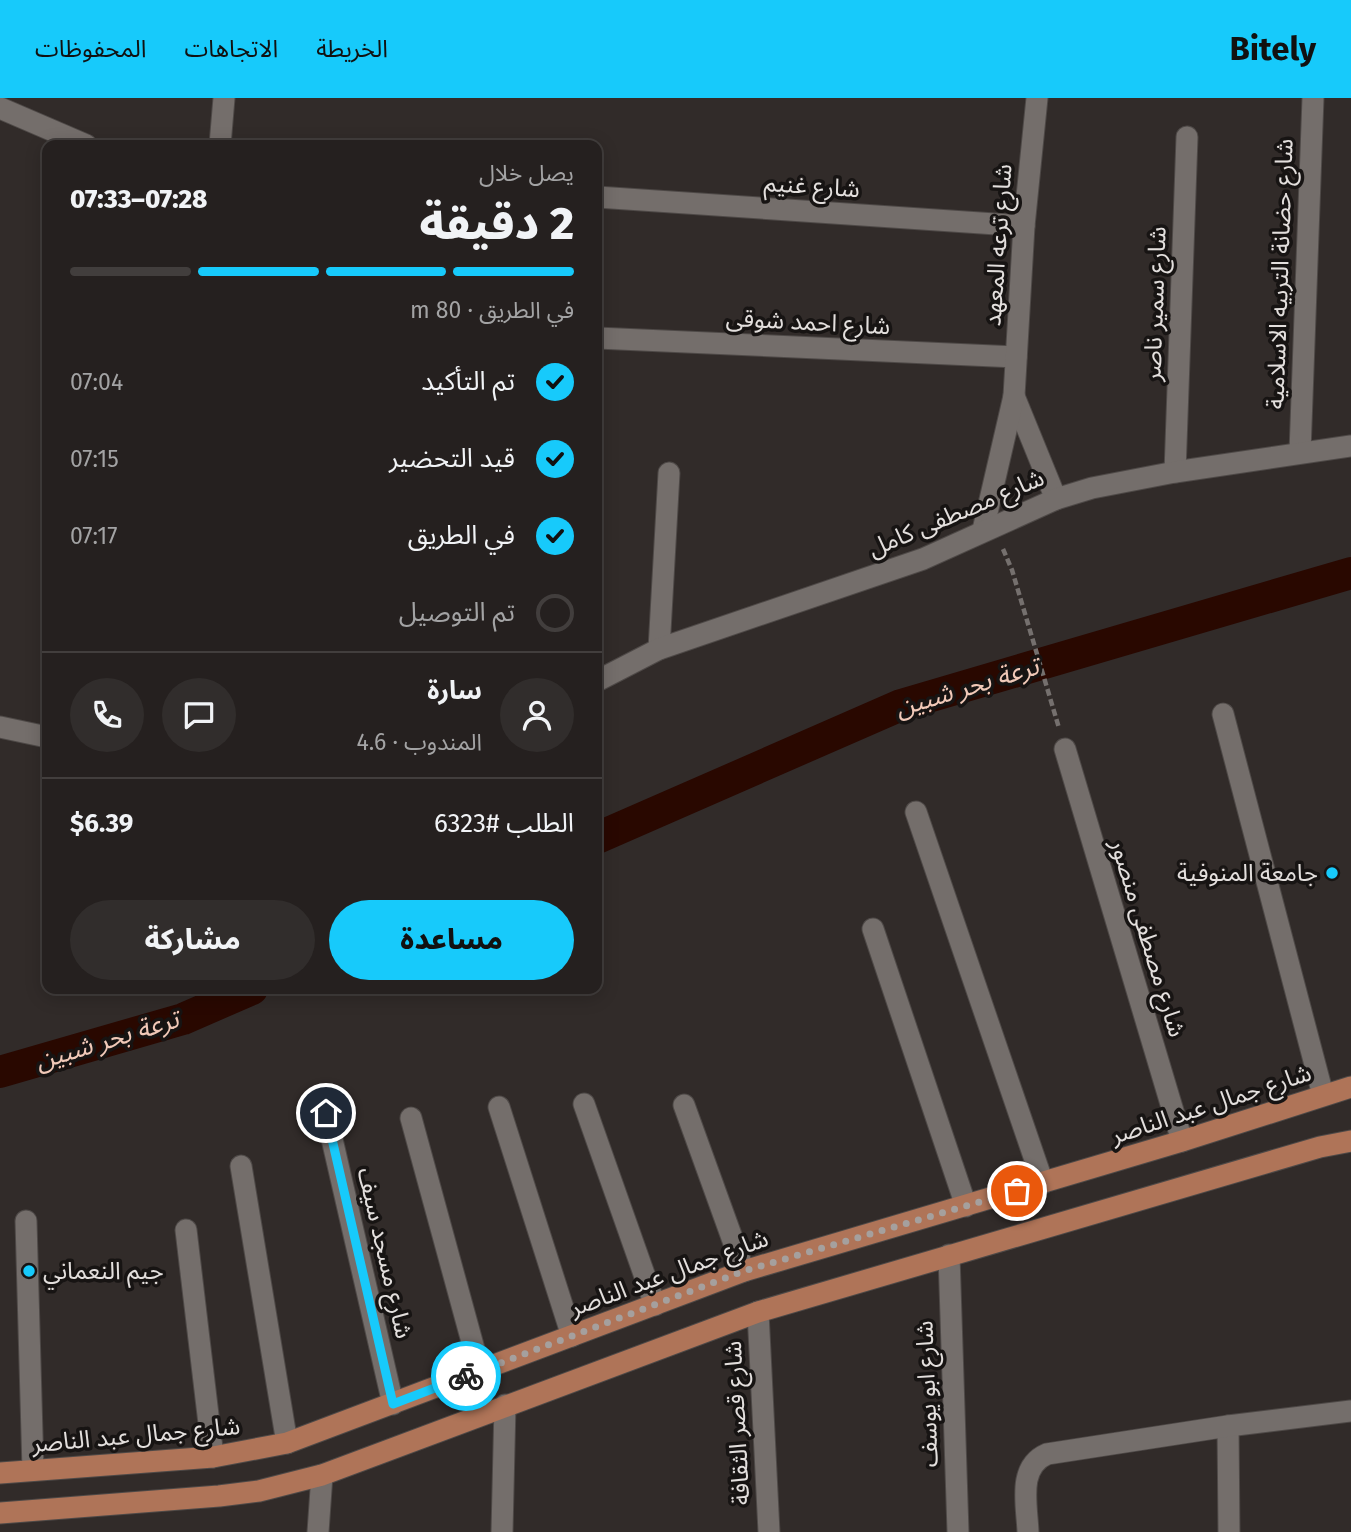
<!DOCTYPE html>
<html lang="ar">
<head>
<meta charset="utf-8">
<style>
  body { margin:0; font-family:"Fira Sans","Noto Sans Arabic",sans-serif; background:#312d2c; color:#f1f3f6; direction:rtl; height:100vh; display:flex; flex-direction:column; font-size:26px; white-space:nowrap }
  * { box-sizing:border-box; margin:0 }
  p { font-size:23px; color:#a3a3a4 }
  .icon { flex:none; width:38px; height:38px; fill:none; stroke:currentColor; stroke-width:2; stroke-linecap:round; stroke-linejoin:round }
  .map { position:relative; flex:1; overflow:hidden; direction:ltr }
  .side { position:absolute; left:42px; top:42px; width:560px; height:854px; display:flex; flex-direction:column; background:#25201f; border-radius:14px; box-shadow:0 4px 18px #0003,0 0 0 2px #423e3d; direction:rtl }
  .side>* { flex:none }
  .pin { position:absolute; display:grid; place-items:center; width:60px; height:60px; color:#fff; margin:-30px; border:4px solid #fff; border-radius:50%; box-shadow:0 2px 7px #0007 }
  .courier { position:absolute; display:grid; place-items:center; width:70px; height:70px; margin:-35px; border:5px solid #17cafb; border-radius:50%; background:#fff; color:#222; box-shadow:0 2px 9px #0007 }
  .head em { font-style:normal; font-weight:800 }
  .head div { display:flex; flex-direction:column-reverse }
  .head { display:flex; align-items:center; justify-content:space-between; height:119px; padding:0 28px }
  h1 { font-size:46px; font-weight:800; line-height:52px }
  .bar { display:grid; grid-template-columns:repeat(4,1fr); gap:10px 7px; align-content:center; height:84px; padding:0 28px }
  .bar i { height:9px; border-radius:5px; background:#423e3d }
  .bar .on { background:#17cafb }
  .bar p { grid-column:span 4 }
  .line { display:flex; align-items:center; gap:18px; padding:0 28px; border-top:2px solid #423e3d }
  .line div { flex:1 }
  .round { display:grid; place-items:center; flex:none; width:74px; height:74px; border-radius:37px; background:#312d2c }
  ol { padding:0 28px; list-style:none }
  li { display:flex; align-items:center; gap:21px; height:77px }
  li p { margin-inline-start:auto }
  li .icon { padding:7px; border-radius:50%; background:#17cafb; color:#111; stroke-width:4 }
  li:last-child { color:#a3a3a4 }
  li i { width:38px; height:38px; border:4px solid #423e3d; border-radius:50% }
  .primary-button { display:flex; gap:14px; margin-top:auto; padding:14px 28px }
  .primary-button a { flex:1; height:80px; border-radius:42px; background:#17cafb; color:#111; font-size:28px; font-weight:800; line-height:80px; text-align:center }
  .primary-button a+a { background:#312d2c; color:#f1f3f6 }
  header { display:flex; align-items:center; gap:42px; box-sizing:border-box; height:98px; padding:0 35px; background:#17cafb; color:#111 }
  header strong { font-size:33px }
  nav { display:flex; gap:38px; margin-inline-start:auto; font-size:24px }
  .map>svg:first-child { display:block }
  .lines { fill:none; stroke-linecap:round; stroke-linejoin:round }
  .canal { stroke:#290800; stroke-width:32 }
  .street-casing { stroke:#4e4947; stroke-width:23 }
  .secondary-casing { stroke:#4e4947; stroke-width:23 }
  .primary-casing { stroke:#4e4947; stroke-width:23 }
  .path { stroke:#75706e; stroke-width:4.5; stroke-dasharray:7 3.5; stroke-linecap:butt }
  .street { stroke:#746e6b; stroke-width:21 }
  .secondary { stroke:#746e6b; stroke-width:21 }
  .primary { stroke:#af7458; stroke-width:21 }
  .done { stroke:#a5a09e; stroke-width:7; stroke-dasharray:0 12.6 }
  .route { stroke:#17cafb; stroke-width:9 }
  .poi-dot { fill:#17cafb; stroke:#171413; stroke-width:2.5 }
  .labels { text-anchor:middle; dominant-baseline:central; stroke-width:7; stroke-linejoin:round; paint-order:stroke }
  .street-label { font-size:24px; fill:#e3dfdd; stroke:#171413 }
  .poi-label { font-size:24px; fill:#e3dfdd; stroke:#171413; text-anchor:end }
  .water-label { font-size:26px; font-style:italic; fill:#f1c9b8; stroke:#171413 }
</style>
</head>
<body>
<header>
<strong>Bitely</strong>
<nav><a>الخريطة</a><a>الاتجاهات</a><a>المحفوظات</a></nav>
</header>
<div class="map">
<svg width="1351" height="1434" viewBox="0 0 1351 1434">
  <rect width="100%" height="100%" fill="#312b29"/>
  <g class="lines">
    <g class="canal">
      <path d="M597,740L901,607L1351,475"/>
      <path d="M0,974L183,921L252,891"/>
    </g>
    <defs>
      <g id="street">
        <path d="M0,10L86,47"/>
        <path d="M220,47L224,0"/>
        <path d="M597,99L1024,128"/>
        <path d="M597,240L1016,259"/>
        <path d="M1014,298L1056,401"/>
        <path d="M1300,354L1313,0"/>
        <path d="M1175,374L1187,39"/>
        <path d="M983,432L1014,298L1024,128L1037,0"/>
        <path d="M659,551L669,375"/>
        <path d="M1223,616L1323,997"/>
        <path d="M1065,651L1182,1043"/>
        <path d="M916,714L1043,1085"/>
        <path d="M873,831L966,1108"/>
        <path d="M584,1006L655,1207"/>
        <path d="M684,1007L744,1173"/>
        <path d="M499,1009L572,1238"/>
        <path d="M326,1015L393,1306"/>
        <path d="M411,1020L480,1273"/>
        <path d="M241,1068L287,1345"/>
        <path d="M26,1123L33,1372"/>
        <path d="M186,1132L213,1359"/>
        <path d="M949,1157L958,1434"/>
        <path d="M758,1214L769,1434"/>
        <path d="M1228,1328L1229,1434"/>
        <path d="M318,1434L322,1377"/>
        <path d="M502,1434L505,1307"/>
        <path d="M1028,1434C1027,1407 1017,1369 1047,1356L1228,1328L1351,1313"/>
      </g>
      <g id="secondary">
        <path d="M597,583L659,551L923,461L1056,401L1092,390L1175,374L1351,348"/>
        <path d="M0,629L47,639"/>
      </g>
      <g id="primary">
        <path d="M0,1375L213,1359L287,1345L744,1173L1182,1043L1351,989"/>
        <path d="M0,1415L219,1398L259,1393L322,1377L758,1214L1320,1049L1351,1043"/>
      </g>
    </defs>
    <use href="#street" class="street-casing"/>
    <use href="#secondary" class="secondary-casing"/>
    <use href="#primary" class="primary-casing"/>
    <path class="path" d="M1003,451L1012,472L1059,630"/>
    <use href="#street" class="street"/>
    <use href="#secondary" class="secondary"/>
    <use href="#primary" class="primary"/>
  </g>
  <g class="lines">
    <path class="done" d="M466,1278L744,1173L1017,1093"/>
    <path class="route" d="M326,1015L393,1306L466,1278"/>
  </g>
  <g class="poi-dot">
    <circle cx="1332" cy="775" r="7"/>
    <circle cx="29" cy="1173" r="7"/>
  </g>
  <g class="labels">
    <g class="street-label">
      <text transform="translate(812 88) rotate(4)">شارع غنيم</text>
      <text transform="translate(998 147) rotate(-86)">شارع ترعه المعهد</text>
      <text transform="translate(1280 176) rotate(-88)">شارع حضانة التربيه الاسلامية</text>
      <text transform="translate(1155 206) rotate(-88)">شارع سمير ناصر</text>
      <text transform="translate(808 224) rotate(3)">شارع احمد شوقى</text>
      <text transform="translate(956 415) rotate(-23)">شارع مصطفى كامل</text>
      <text transform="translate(1148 840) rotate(73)">شارع مصطفى منصور</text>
      <text transform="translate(1211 1006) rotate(-18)">شارع جمال عبد الناصر</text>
      <text transform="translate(385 1155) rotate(77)">شارع مسجد سيف</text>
      <text transform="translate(669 1175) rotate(-20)">شارع جمال عبد الناصر</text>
      <text transform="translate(927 1296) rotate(-92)">شارع ابو يوسف</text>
      <text transform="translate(737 1325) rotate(-93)">شارع قصر الثقافة</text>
      <text transform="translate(136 1337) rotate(-5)">شارع جمال عبد الناصر</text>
    </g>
    <g class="poi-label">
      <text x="1318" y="775">جامعة المنوفية</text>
      <text x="43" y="1173" text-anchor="start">جيم النعماني</text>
    </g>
    <g class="water-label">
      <text transform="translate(967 589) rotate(-17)">ترعة بحر شبين</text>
      <text transform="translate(107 942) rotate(-17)">ترعة بحر شبين</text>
    </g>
  </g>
</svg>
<div class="pin" style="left:1017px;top:1093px;background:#ea580c"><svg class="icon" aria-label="bag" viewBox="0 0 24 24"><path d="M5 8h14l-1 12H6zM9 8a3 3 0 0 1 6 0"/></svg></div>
<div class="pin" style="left:326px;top:1015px;background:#1f2937"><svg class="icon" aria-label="home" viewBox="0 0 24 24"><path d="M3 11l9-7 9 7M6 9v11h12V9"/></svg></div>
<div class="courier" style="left:466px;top:1278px"><svg class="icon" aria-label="bike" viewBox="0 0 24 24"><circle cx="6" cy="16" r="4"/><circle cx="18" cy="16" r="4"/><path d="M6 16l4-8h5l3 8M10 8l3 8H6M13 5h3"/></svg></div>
<section class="side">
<div class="head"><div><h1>2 دقيقة</h1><p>يصل خلال</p></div><em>07:28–07:33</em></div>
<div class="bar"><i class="on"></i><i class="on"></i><i class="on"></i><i></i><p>في الطريق · 80 m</p></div>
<ol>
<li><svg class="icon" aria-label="check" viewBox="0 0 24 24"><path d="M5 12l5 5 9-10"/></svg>تم التأكيد<p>07:04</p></li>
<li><svg class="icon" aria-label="check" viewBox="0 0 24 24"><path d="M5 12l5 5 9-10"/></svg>قيد التحضير<p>07:15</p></li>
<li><svg class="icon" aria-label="check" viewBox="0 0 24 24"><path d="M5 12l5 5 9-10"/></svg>في الطريق<p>07:17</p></li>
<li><i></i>تم التوصيل</li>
</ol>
<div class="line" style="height:126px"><a class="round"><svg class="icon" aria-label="person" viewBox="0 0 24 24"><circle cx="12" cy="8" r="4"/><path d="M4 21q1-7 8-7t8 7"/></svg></a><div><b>سارة</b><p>المندوب · 4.6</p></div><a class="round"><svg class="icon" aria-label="chat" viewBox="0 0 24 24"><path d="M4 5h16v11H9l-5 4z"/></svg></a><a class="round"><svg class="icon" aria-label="phone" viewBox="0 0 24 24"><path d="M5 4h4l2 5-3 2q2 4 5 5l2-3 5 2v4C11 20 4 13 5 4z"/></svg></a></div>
<div class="line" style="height:91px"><div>الطلب #6323</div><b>$6.39</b></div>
<div class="primary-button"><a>مساعدة</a><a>مشاركة</a></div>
</section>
</div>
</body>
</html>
